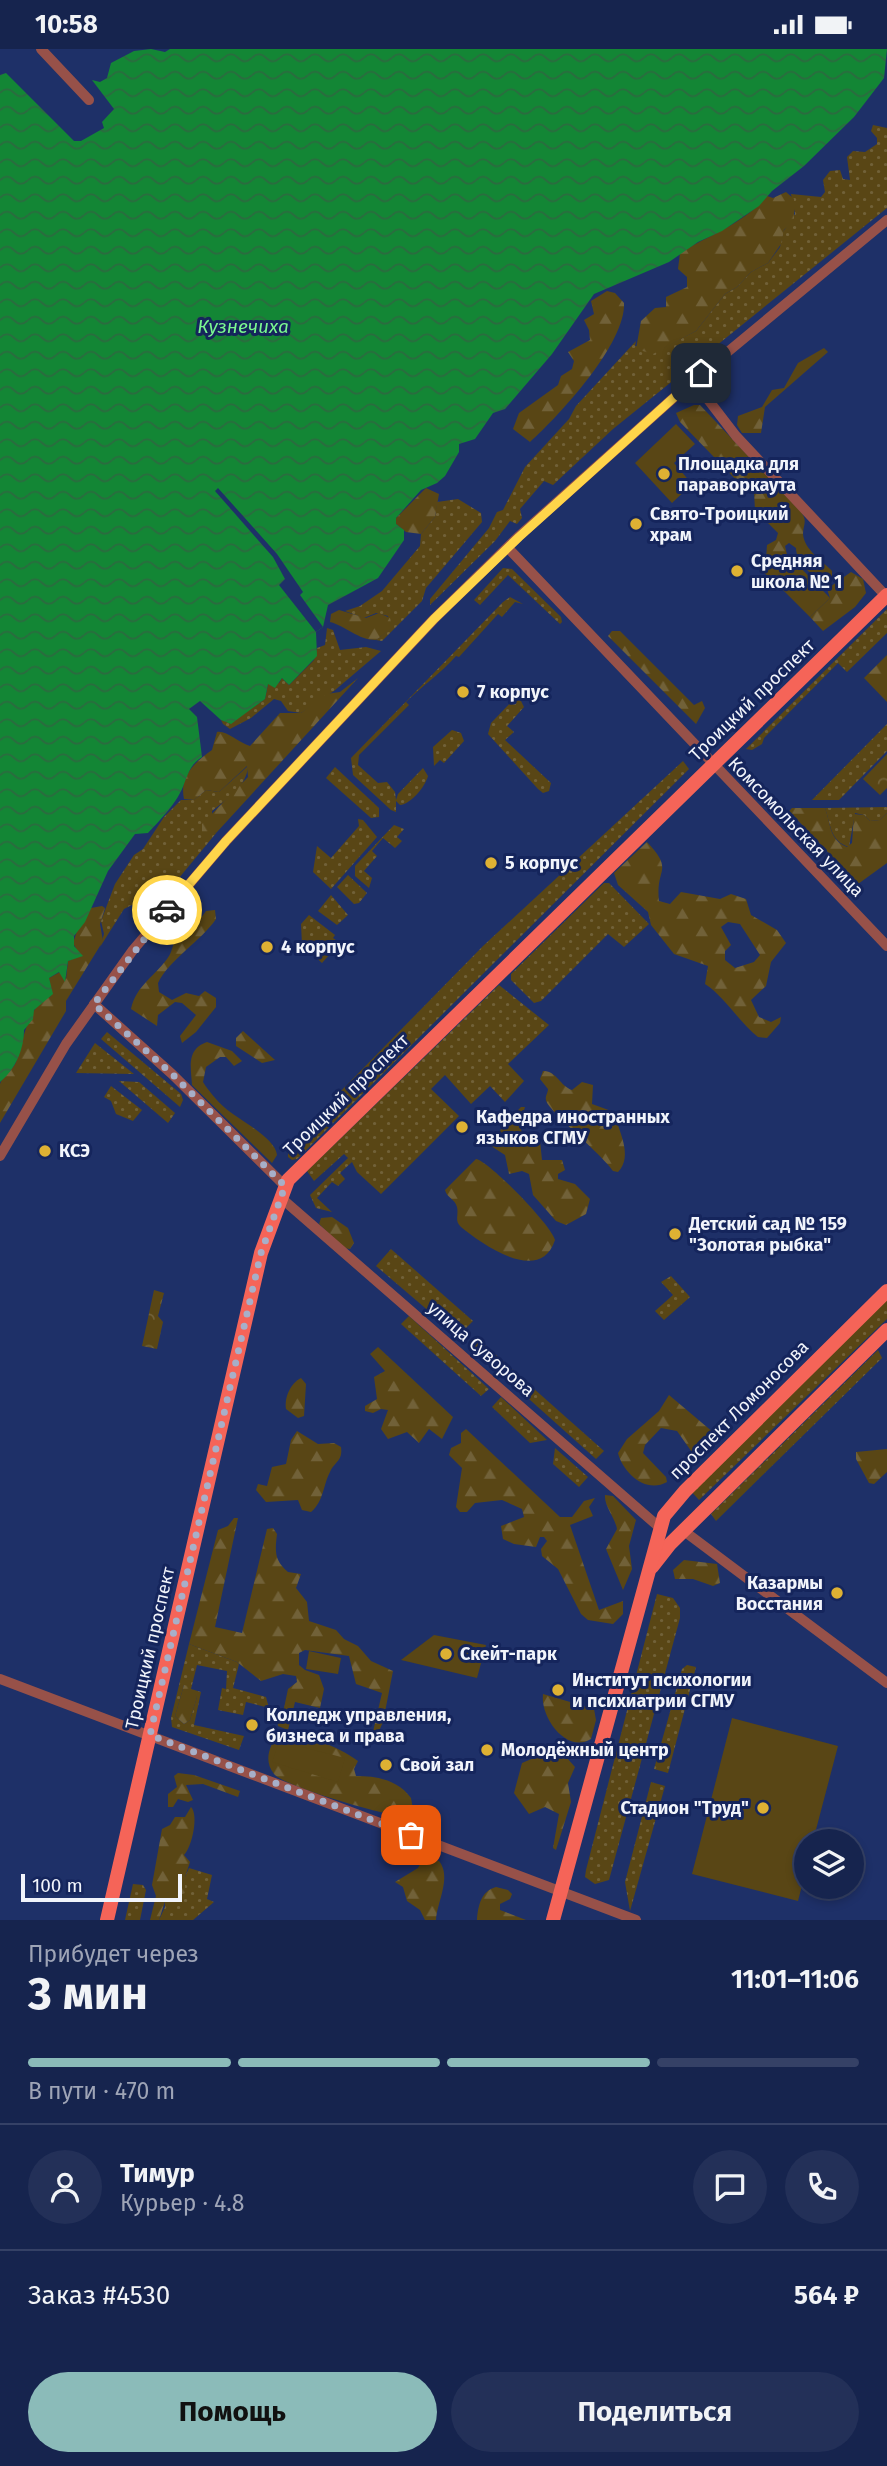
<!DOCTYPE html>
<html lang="ru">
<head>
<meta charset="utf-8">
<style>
  body { margin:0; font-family:"Fira Sans",sans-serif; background:#233058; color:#f1f3f6; height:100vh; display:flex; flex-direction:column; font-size:26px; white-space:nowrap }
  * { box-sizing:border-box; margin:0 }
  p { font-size:23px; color:#9ea4b6 }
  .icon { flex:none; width:38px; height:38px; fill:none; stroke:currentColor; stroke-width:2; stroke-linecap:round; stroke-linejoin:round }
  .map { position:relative; height:1871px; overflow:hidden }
  .details { display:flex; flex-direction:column; background:#16244e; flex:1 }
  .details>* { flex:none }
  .controls { position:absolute; left:794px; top:1780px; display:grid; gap:14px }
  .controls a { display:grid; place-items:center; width:70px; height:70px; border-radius:50%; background:#16244e; box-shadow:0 4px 10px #0003,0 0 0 2px #354166; font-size:35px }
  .scale { position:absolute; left:21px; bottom:18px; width:161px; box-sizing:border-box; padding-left:7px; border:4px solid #f1f4fb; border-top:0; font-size:19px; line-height:24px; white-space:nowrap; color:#f1f4fb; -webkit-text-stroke:5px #15255c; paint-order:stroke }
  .pin { position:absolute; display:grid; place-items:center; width:60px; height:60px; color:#fff; margin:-30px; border-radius:14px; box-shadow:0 4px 10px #0006 }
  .courier { position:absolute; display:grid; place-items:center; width:70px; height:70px; margin:-35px; border:5px solid #ffd54a; border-radius:50%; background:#fff; color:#222; box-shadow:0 2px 9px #0007 }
  .summary em { font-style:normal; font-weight:700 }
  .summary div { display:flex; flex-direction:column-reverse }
  .summary { display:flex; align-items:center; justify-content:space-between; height:119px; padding:0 28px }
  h1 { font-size:46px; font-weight:700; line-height:52px }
  .bar { display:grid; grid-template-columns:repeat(4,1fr); gap:10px 7px; align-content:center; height:84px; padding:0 28px }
  .bar i { height:9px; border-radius:5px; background:#354166 }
  .bar .on { background:#8bbbb9 }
  .bar p { grid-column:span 4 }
  .line { display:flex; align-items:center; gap:18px; padding:0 28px; border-top:2px solid #354166 }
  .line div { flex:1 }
  .round { display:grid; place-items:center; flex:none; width:74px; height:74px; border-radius:37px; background:#233058 }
  .action { display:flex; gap:14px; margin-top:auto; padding:14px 28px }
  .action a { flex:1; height:80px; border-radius:42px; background:#8bbbb9; color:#111; font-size:28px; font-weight:700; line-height:80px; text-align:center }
  .action a+a { background:#233058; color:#f1f3f6 }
  .status { display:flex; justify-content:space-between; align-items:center; height:49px; padding:0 35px; background:#16244e; direction:ltr }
  .status svg { height:19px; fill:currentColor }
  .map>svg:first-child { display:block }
  .grass { fill:url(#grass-dots); fill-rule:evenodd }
  .forest { fill:url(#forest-firs); fill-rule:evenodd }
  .park { fill:url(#park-crowns) }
  .garden { fill:#594615 }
  .water { fill:url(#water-waves) }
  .pier { fill:#1e3068 }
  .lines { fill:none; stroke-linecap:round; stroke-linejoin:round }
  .minor { stroke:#975149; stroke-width:10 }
  .major { stroke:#f56458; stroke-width:14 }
  .done { stroke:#a7afc8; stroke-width:7; stroke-dasharray:0 12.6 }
  .route { stroke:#ffd54a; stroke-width:9 }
  .poi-dot { fill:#deb133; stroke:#15255c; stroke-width:2.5 }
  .labels { text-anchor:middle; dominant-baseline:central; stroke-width:6; stroke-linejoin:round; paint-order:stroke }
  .poi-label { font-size:18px; font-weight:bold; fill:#f1f4fb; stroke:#15255c; text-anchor:start }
  .street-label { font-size:18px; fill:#f1f4fb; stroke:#15255c }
  .water-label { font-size:19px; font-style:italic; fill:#7bf990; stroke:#15255c }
</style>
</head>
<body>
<div class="status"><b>10:58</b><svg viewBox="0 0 49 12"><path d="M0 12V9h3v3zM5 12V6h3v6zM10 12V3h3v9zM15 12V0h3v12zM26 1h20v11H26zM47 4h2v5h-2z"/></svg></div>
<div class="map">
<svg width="887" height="1871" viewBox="0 0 887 1871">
  <defs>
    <pattern id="grass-dots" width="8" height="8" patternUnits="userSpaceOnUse" patternTransform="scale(1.75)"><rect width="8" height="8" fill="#594615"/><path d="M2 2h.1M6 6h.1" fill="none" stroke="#716138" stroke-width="1.8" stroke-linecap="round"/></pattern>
    <pattern id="forest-firs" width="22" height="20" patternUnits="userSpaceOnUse" patternTransform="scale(1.75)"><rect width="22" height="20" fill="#594615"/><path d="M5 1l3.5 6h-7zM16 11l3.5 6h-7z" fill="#716138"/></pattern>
    <pattern id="park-crowns" width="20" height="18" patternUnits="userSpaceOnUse" patternTransform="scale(1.75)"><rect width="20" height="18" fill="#594615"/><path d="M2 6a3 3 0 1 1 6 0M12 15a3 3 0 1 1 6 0" fill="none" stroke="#716138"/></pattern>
    <pattern id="water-waves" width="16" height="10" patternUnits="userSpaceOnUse" patternTransform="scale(1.75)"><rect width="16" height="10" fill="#138635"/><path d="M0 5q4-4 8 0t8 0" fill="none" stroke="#2b6b3f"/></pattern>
  </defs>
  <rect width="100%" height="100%" fill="#1e3068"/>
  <g class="grass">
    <path d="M873,76L887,79V159L613,380L553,436L544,432L520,460L522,469L517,475L510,472L495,492L430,556V550L489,479L497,463L503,461L525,418L569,370L576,357L636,292L635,297L659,301L696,282L725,245L737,238L751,223L768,214L780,198L783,183L795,165L791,145L821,148L825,143L823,131L830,122L840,121L843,130L850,131L847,108L853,102L865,103L877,95V89L871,82Z"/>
    <path d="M458,450L481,464L482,473L426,539L422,552L382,592L376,591L391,579L388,567L376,564L364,569L345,562L360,557L382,542L420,497L421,485L435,468L437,453Z"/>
    <path d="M503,519L512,520L561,568L562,573L560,575L508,526L480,556L474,551Z"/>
    <path d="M510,548L523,555L515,553L502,568L498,565L459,608L456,607C440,625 423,636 406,653L409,656L359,706L358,716L378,734L387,733L395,743L396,751L398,745L423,719L428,727C425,738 411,755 400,756L396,752V763L391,761L353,726L351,709L503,553Z"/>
    <path d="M887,560V584L847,623L838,614L764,689L762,695L752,701L746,700Z"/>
    <path d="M327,579L333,581L340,601L366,598L381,602L334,642L301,664L288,662L281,652L274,650L251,669L230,680L223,675L221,671L231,674L265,650L268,635L279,634L282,629L289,636L314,611L317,599L325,596Z"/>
    <path d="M514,650L521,652L524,658L507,677L514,683L505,691L551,734L549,742L543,744L538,740L488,685L491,674Z"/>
    <path d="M887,675V702L839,751H812Z"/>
    <path d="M452,681L461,684L464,692L444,714L440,711L434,717L433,698Z"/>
    <path d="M683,712L689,720L297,1110L292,1111L288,1108V1104L333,1060L336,1047L483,897Z"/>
    <path d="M248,717C247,737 227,750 212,762L214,784L217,783L174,835L124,860L100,898L104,885L101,872L115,835L134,806L143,800L164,768L181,751H194L206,741L219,743Z"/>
    <path d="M335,718L379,759V768L371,769L326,729Z"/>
    <path d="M887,758V764L880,771L870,772L864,766L855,764L849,798C830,792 831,776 825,759Z"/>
    <path d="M358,770L363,771L377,788L331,840L313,823L317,797L331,809L359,777Z"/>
    <path d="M394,776L404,780L397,788L402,792L395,799L383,789L372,802L377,807L364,822L372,829L369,839L355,827V817Z"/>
    <path d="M348,826L367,844L359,854L354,855L337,838Z"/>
    <path d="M604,834H609L649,875L624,898L608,885L541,952L534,954L511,931V925Z"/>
    <path d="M331,846L348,866L337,876L318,862Z"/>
    <path d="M309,866L335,886L333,889L340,894L322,914L302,896L301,875Z"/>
    <path d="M499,936L549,976L508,1015L524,1032L505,1053L490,1037L471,1055L445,1026L431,1040L459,1067L381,1145L357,1123L352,1113L340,1124L345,1130L338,1137L332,1133L317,1149L332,1163L316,1159L310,1146L348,1109L344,1105L314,1132L307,1122Z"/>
    <path d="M107,983L181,1045L183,1051L180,1058L101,990Z"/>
    <path d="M95,994L134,1025L76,1024Z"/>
    <path d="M119,1032L139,1033L175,1064L168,1074Z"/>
    <path d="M111,1037L142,1061L133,1072L116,1065L111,1052L104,1048Z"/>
    <path d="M391,1200L473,1272L458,1287L376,1217Z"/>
    <path d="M671,1227L690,1248L664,1271L655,1262L673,1246L661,1233Z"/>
    <path d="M887,1250V1270L699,1451L690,1441Z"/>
    <path d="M409,1267L489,1340L481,1347L401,1275Z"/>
    <path d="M478,1290L604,1402L596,1410L471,1298Z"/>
    <path d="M878,1301L882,1309L716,1472L711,1465Z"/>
    <path d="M501,1348L547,1391L530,1394L492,1358Z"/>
    <path d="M555,1399L588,1428L579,1438L553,1415Z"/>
    <path d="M657,1545L673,1549L680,1559V1569L609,1831L595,1835L585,1828L586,1821Z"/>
    <path d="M189,1595L237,1613L239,1615L233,1639L266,1648L269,1659L246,1653L243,1666L218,1661L222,1639L226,1640L227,1622L197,1616L191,1640L201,1643L194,1676L244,1687L239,1701L172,1678L171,1669ZM184,1636L197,1648L190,1671L184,1675L175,1667Z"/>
    <path d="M687,1616L696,1618L668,1724L654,1720L682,1620Z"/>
    <path d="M651,1733L665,1737L630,1862L625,1833Z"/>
    <path d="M189,1819L212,1826L207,1850L214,1853L193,1871H159L165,1858V1845L170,1842L175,1846L185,1837V1828Z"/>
    <path d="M133,1835L143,1836L146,1841L140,1871H125Z"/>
  </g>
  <g class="forest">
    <path d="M786,143L794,150V170L784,181L781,195L768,214L751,223L737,238L725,245L696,282L653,305L636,300L641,272L655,259L666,258V248L687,238V228L678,220L680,204C709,186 745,174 767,147L773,149Z"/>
    <path d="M607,242L615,244L624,254C626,294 560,366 530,393L513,380L519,364L558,336L561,327L572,320L574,312L568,303L590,291L589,281L584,271L594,265L591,252Z"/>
    <path d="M824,299L828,303L765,358L761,384H742L737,376L738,367L762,358L772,341L784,339L798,314Z"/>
    <path d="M694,356H700L801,463C808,472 803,476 803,485C804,501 823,512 832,522V531C816,533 796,515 796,499L789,494L785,497L788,510L793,511L773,531L758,519L766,510L767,496L776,491L778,484L755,461L754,443L743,438L680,373L676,364Z"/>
    <path d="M426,439L439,445L435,468L421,485L406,483L396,475V469Z"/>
    <path d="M851,523L863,530L866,544L855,558L823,582L810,568L830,549L827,540Z"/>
    <path d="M339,561L366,569L379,564L390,569L392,579L376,591C358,591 346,577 330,573L331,565Z"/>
    <path d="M612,582H620L694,656L702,652L705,659L696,675L608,587Z"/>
    <path d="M887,606V653L864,629Z"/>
    <path d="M358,629L217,783L202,789V775L248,728L247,717L219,743L206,741L194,751L184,750C179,727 195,713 212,701L217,683C226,681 239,694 250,697L280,664H301L326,645L340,643Z"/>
    <path d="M792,759H825C831,775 829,791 847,798L852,794L854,765L864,766L870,772L880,771L887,764V814L858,835L789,762Z"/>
    <path d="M647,793C675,823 655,818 659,852L670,855L681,843L720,850L731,845L746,850L751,866L777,881L786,894L771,913L766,937L751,951L759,968L771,973L781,968L780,974L767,989L758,988C738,972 725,948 705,935L708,917L674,905L651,876L648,863L618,836L614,824ZM728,873L740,875L760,906L754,913L735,919L725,911V902L731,896L721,878Z"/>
    <path d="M102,857L105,859L100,875L103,892L66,952V962L0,1074C0,1063 0,1046 0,1035C2,1028 13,1021 16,1013C24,991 27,956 51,947L49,929L60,923L66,930L68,912L80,907L73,894L77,882L91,859Z"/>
    <path d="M215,861L216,870C202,891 169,911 158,934L159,943L172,951L186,944L199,947L205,942L216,949V958L196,983L182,994L180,987L196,966L182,954L175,953L158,966L157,977L131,960C136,936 156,927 169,907C173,901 172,893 179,888C190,879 198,874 206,862Z"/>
    <path d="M243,982L275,1011L262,1014L236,997V989Z"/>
    <path d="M207,993L232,1002L242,1012L234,1017L226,1008H220L206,1018L203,1033C208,1041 217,1052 224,1058C237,1070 275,1088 277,1106L272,1114L192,1036C191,1019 186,1000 207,993Z"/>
    <path d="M543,1022C556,1021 560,1037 572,1041L582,1033L593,1036L592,1055L614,1063C618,1081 634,1107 618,1123L613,1122C604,1107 546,1060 546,1051C545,1047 548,1044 548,1040L540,1030Z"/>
    <path d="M525,1058L519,1076L522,1083L540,1092L542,1111H562L565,1121L558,1125V1130L575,1135L590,1150L586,1165L566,1176L556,1172L533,1146L529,1125L522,1122L509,1125L505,1106L491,1097L503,1077L521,1058Z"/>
    <path d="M476,1110C489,1112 552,1177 555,1191C540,1237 482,1195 461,1178C454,1172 459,1166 457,1158C455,1150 447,1149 445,1141Z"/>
    <path d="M332,1168L348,1179L354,1194L350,1200L344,1199L319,1175L321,1169Z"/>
    <path d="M378,1298L453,1368L442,1390L429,1380L419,1394L407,1383L388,1390L381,1380L388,1361L381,1360L373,1364L365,1362V1357L377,1350L374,1328L385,1322L370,1305Z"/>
    <path d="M301,1329L306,1335L304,1367L298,1369L286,1360C284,1348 291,1334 301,1329Z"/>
    <path d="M669,1346L714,1384V1393L704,1406H694L677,1382L661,1379L645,1396L643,1404L666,1428L667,1433C646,1445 623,1424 618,1404L627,1390L659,1362Z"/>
    <path d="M466,1380L560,1468H572L584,1452L595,1449L589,1458L593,1467L570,1476L599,1561L623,1552V1565L613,1575L588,1571L581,1565L558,1520L542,1507L541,1500L547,1492L544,1488H540L536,1498L514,1495L503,1490L501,1477L524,1468L522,1460L502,1451L475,1454L467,1463H460L456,1458L462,1419L449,1406L451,1399L461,1394V1384Z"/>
    <path d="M297,1382L318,1395L334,1394L341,1398C343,1412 335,1412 330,1423C323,1436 324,1452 311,1463L302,1461L298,1451L266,1453L256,1441L258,1435L267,1437L272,1418L286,1415L291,1391Z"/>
    <path d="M887,1400V1423L874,1435L869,1434L856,1410V1403Z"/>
    <path d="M605,1446L613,1447L636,1471L629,1497L632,1520L623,1541L606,1500L617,1480C615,1468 604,1457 605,1446Z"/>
    <path d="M234,1469H238L215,1578L242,1584L267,1480L273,1479L277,1485C275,1502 274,1511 288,1523L301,1525L296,1539L307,1553L309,1572L336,1581L344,1590L358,1597L371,1612L393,1622L383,1673L374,1693L372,1687L382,1644L356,1635L349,1607L305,1601L299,1604V1616L305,1621L319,1626L324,1640L320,1659L295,1653L288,1681L278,1677L277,1670L284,1659L288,1640L297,1633L296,1627L283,1625L261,1632L237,1613L189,1595L218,1481L228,1477Z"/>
    <path d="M684,1511L717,1515L720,1534L713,1537L693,1530H675L673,1521Z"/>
    <path d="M184,1636L189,1637L197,1648L190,1671L184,1675L175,1667Z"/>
    <path d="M543,1645L594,1660L596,1671L591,1690C566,1705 540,1668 543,1645Z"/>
    <path d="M278,1684C302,1684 338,1697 358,1712L354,1720L356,1727C377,1727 398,1731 411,1749L413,1760L404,1767C389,1768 283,1737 274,1725C263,1711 270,1697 278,1684Z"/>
    <path d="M548,1703L567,1709L575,1718L568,1734L571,1753L556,1801L553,1799L559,1765L545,1758L529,1765L514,1744L522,1714Z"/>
    <path d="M178,1724L194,1726L240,1742L238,1748L203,1735L186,1736L193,1751L188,1753L178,1750L173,1758H168V1745L177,1738L174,1727Z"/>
    <path d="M191,1758C199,1766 192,1798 184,1806L190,1813L185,1828V1844L177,1847L168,1843L159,1871H150L156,1847L152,1836L162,1780L170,1776L175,1768H185Z"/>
    <path d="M424,1808L439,1812C452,1828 437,1853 436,1871H425L420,1861L407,1852L403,1838L395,1833L418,1819Z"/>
    <path d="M496,1838L508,1841L512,1845L510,1850L500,1855V1861L526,1871H477C478,1857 481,1842 496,1838Z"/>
  </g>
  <g class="park">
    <path d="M887,705V739L880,746L863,730Z"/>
    <path d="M154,1241L164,1244L158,1267L163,1273L157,1300L142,1297Z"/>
  </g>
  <g class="garden">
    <path d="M676,375L695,395L674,414L692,435L672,454L635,414Z"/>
    <path d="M793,511L830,549L810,568L773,531Z"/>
    <path d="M434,1586L486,1596L477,1629L401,1611Z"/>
    <path d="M309,1602L341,1609L338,1625L306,1620Z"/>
    <path d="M732,1669L838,1697L813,1792H807V1817L798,1852L692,1825Z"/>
    <path d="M279,1692L345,1709L338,1733L272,1713Z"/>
  </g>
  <path class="water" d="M151,0L165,3L170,0H887L884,29L854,68L804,117L772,142L759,157L722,182L698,193L669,213L594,245L552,305L505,360L493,364L475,390L459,395V403L445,427L437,434L421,441L396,469V475L404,481V491L378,529L328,556L323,578L316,583L317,607L289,636L282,629L275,639L268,635L265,650L231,675L221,671L200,652L189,660L197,668L202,708C190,716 189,723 184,735C178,753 160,771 148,784L135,785L108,822L85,873L74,887V897L83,907L68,912L65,933L59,923L49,929L53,945L34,961L33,970L24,981C24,999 16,1020 0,1033V26L6,24L74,92H81L104,79L102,73L114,60L92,31L100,33L107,29L111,14L134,2Z"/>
  <path class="pier" d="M218,439L277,505L303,543L300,546L323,578L316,583L279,536L285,530L273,508L215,442Z"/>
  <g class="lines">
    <g class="minor">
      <path d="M41,0L89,51"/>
      <path d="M689,335L703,344L736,387L886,547"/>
      <path d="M508,499L887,897"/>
      <path d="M94,955L172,1025L285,1137"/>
      <path d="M0,1107L66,995L133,901L226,792L434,570L518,488L689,335L887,171"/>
      <path d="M280,1148L659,1478"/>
      <path d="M684,1482L887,1634"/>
      <path d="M0,1630L636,1871"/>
    </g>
    <g class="major">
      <path d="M652,1518L670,1495L887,1281"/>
      <path d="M107,1871L261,1204L288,1131L887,546"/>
      <path d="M553,1871L664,1467L685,1442L887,1242"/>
    </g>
  </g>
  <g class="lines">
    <path class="done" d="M167,861L94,955L172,1025L285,1137L261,1204L150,1686L411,1786"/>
    <path class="route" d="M167,861L226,792L434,570L519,488L701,324"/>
  </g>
  <g class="poi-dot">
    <circle cx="664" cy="425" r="7"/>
    <circle cx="636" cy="475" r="7"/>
    <circle cx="737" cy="522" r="7"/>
    <circle cx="463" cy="643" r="7"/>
    <circle cx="491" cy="814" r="7"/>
    <circle cx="267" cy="898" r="7"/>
    <circle cx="462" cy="1078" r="7"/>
    <circle cx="45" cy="1102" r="7"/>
    <circle cx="675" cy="1185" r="7"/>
    <circle cx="837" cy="1544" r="7"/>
    <circle cx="446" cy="1605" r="7"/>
    <circle cx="558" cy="1641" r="7"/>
    <circle cx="252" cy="1676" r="7"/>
    <circle cx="487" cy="1701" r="7"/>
    <circle cx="386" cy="1716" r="7"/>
    <circle cx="763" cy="1759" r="7"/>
  </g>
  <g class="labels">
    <g class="poi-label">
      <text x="678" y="415">Площадка для<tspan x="678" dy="21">параворкаута</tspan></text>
      <text x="650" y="465">Свято-Троицкий<tspan x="650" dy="21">храм</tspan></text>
      <text x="751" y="512">Средняя<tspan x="751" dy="21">школа № 1</tspan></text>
      <text x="477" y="643">7 корпус</text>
      <text x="505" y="814">5 корпус</text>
      <text x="281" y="898">4 корпус</text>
      <text x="476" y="1068">Кафедра иностранных<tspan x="476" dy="21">языков СГМУ</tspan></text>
      <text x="59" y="1102">КСЭ</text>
      <text x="689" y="1175">Детский сад № 159<tspan x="689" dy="21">"Золотая рыбка"</tspan></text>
      <text x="823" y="1534" text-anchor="end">Казармы<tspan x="823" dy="21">Восстания</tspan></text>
      <text x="460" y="1605">Скейт-парк</text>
      <text x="572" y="1631">Институт психологии<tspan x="572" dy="21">и психиатрии СГМУ</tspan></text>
      <text x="266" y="1666">Колледж управления,<tspan x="266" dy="21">бизнеса и права</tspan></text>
      <text x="501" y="1701">Молодёжный центр</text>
      <text x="400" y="1716">Свой зал</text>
      <text x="749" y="1759" text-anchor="end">Стадион "Труд"</text>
    </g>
    <g class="street-label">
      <text transform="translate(752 651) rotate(-44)">Троицкий проспект</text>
      <text transform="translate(796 778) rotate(46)">Комсомольская улица</text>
      <text transform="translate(346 1046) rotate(-44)">Троицкий проспект</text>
      <text transform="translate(481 1300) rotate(41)">улица Суворова</text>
      <text transform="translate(739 1361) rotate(-45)">проспект Ломоносова</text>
      <text transform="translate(150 1599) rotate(-77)">Троицкий проспект</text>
    </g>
    <g class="water-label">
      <text x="243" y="277">Кузнечиха</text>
    </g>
  </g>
</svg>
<div class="controls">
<a><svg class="icon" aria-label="layers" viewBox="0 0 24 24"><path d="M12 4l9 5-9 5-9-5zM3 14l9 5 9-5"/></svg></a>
</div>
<div class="scale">100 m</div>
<div class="pin" style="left:411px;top:1786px;background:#ea580c"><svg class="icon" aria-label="bag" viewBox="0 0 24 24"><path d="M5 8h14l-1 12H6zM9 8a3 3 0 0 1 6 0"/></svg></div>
<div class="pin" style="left:701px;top:324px;background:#1f2937"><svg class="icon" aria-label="home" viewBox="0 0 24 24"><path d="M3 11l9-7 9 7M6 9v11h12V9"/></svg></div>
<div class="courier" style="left:167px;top:861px"><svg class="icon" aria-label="car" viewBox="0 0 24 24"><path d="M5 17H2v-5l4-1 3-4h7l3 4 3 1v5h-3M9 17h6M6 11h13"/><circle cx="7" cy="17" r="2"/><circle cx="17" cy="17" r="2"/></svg></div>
</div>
<section class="details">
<div class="summary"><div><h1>3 мин</h1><p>Прибудет через</p></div><em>11:01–11:06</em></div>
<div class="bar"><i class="on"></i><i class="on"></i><i class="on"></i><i></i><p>В пути · 470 m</p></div>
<div class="line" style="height:126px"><a class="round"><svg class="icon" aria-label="person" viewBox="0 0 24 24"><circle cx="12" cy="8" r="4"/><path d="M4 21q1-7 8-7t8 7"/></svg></a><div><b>Тимур</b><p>Курьер · 4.8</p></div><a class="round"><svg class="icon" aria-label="chat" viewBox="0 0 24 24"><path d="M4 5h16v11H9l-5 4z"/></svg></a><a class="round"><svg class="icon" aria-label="phone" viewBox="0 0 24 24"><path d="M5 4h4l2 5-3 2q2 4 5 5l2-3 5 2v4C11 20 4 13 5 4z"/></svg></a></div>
<div class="line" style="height:91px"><div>Заказ #4530</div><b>564 ₽</b></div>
<div class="action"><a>Помощь</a><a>Поделиться</a></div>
</section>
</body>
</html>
